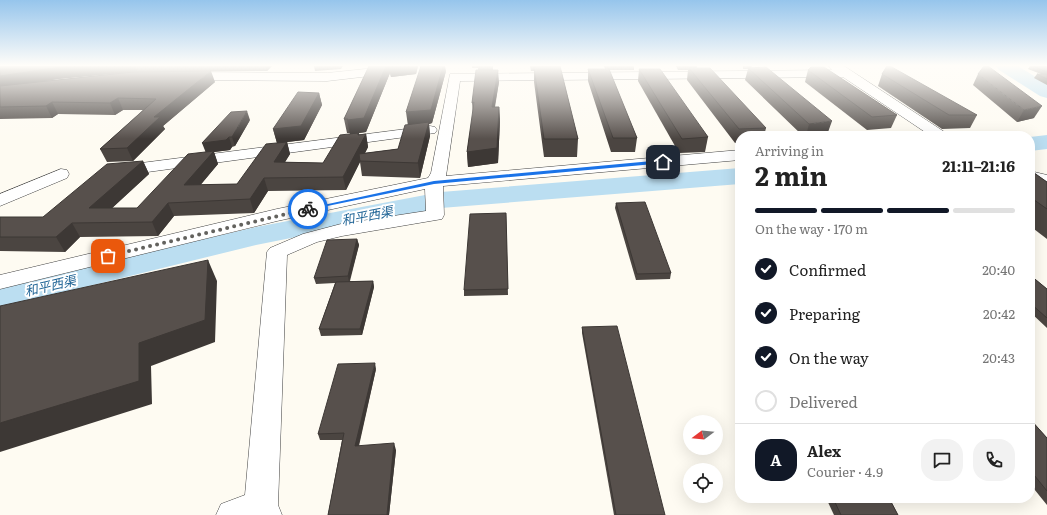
<!DOCTYPE html>
<html lang="en">
<head>
<meta charset="utf-8">
<style>
  body { margin:0; font-family:Literata,"Noto Sans SC",serif; background:#f2f2f2; color:#222; height:100vh; display:flex; flex-direction:column; font-size:15px; white-space:nowrap }
  * { box-sizing:border-box; margin:0 }
  p { font-size:13px; color:#767676 }
  .icon { flex:none; width:22px; height:22px; fill:none; stroke:currentColor; stroke-width:2; stroke-linecap:round; stroke-linejoin:round }
  .map { position:relative; flex:1; overflow:hidden }
  .panel { position:absolute; left:735px; top:131px; width:300px; height:372px; display:flex; flex-direction:column; background:#fff; border-radius:16px; box-shadow:0 4px 16px #0002 }
  .panel>* { flex:none }
  .needle { width:26px; rotate:254deg }
  .buttons { position:absolute; left:683px; top:415px; display:grid; gap:8px }
  .buttons a { display:grid; place-items:center; width:40px; height:40px; border-radius:50%; background:#fff; box-shadow:0 4px 16px #0002; font-size:20px }
  .pin { position:absolute; display:grid; place-items:center; width:34px; height:34px; color:#fff; margin:-17px; border-radius:8px; box-shadow:0 2px 6px #0006 }
  .courier { position:absolute; display:grid; place-items:center; width:40px; height:40px; margin:-20px; border:3px solid #1a73e8; border-radius:50%; background:#fff; color:#222; box-shadow:0 1px 5px #0007 }
  .headline em { font-style:normal; font-weight:700 }
  .headline div { display:flex; flex-direction:column-reverse }
  .headline { display:flex; align-items:center; justify-content:space-between; height:68px; padding:0 20px }
  h1 { font-size:26px; font-weight:700; line-height:30px }
  .bar { display:grid; grid-template-columns:repeat(4,1fr); gap:6px 4px; align-content:center; height:48px; padding:0 20px }
  .bar i { height:5px; border-radius:3px; background:#e0e0e0 }
  .bar .selected { background:#111827 }
  .bar p { grid-column:span 4 }
  .line { display:flex; align-items:center; gap:10px; padding:0 20px; border-top:1px solid #e0e0e0 }
  .line div { flex:1 }
  .round { display:grid; place-items:center; flex:none; width:42px; height:42px; border-radius:16px; background:#f2f2f2 }
  ol { padding:0 20px; list-style:none }
  li { display:flex; align-items:center; gap:12px; height:44px }
  li p { margin-inline-start:auto }
  li .icon { padding:4px; border-radius:50%; background:#111827; color:#fff; stroke-width:4 }
  li:last-child { color:#767676 }
  li i { width:22px; height:22px; border:2px solid #e0e0e0; border-radius:50% }
  .map>svg:first-child { display:block }
  .lines { fill:none; stroke-linecap:round; stroke-linejoin:round }
  .river { fill:#bbdef1; fill-rule:evenodd }
  .minor-casing { stroke:#424242; stroke-width:1 }
  .minor { fill:#fff; fill-rule:evenodd }
  .wall { fill:#4b4541; fill-rule:evenodd }
  .shaded-wall { fill:#3d3835 }
  .building { fill:#57504c; stroke:#3d3835 }
  .route { fill:#1a73e8 }
  .done { stroke:#63625e; stroke-width:4; stroke-dasharray:0 7.2 }
  .labels { text-anchor:middle; dominant-baseline:central; stroke-width:4; stroke-linejoin:round; paint-order:stroke }
  .water-label { font-size:13px; font-style:italic; fill:#226697; stroke:#fff }
</style>
</head>
<body>
<div class="map">
<svg width="1047" height="515" viewBox="0 0 1047 515">
  <rect width="100%" height="100%" fill="#fefbf2"/>
  <g class="lines">
    <g class="river">
      <path d="M996,66H1018L1047,84V98L1040,96L999,70Z"/>
      <path d="M1047,135V149L1030,151V137Z"/>
      <path d="M740,168V184L441,208L256,245L0,308V286L256,227L441,192Z"/>
    </g>
    <defs>
      <g id="minor">
        <path d="M829,66H844L946,133L949,136H931L843,77L460,81L446,176L740,150V160L443,186L444,215L442,219L342,236L317,242L287,255L278,505L282,515H216L221,504L245,495L267,252L270,248L303,234L341,224L426,211L425,189L277,221L0,289V275L277,209L428,178L431,173L450,74L832,70Z"/>
        <path d="M366,69L370,70L372,73L370,76L327,81L185,80L179,76L185,72L327,73Z"/>
        <path d="M430,126L435,127L437,130L435,133L118,176L112,175L110,171L112,167L118,166Z"/>
        <path d="M61,169L67,170L69,174L67,178L0,206V194Z"/>
        <path d="M1030,171L1047,175V185L1030,181Z"/>
      </g>
    </defs>
    <use href="#minor" class="minor-casing"/>
    <use href="#minor" class="minor"/>
  </g>
  <g class="wall">
    <path d="M0,66H272L267,71L135,72L215,82L163,126L165,129L133,161L107,162L100,149L143,110H123L115,115L58,114L52,118L0,119ZM113,74L46,81L58,79Z"/>
    <path d="M314,66H343L341,69L315,71Z"/>
    <path d="M369,66H418L416,74L391,77L390,73L366,132L359,133V135L366,134L368,147L365,153L398,149L408,125L446,71L432,123L429,124L430,136L420,178L362,176L360,162L346,190L268,191L254,213L174,216L158,236L80,237L65,252L0,251V217H43L143,161L149,174L112,208H137L205,152L250,120L235,146L232,147L230,150L214,152L218,164L200,185L237,184L277,143L273,129L319,93L322,105L304,140L287,142L290,154L285,162L323,163L350,134V133H347L344,119Z"/>
    <path d="M472,66H493V70L499,82L495,107H499L500,120L498,163L468,167L467,152L473,114L472,103L478,70V68H472Z"/>
    <path d="M530,66H560L578,139L577,157H544L534,82V71H531Z"/>
    <path d="M604,66H634V70H609L637,138L635,152H611L588,81V69H605Z"/>
    <path d="M676,66H697V68L766,128L764,136H740V143H735L687,80L688,70H678Z"/>
    <path d="M743,66H752L751,68L827,135L818,136H803L745,80L748,69H743Z"/>
    <path d="M1030,66H1047V85L1034,78L1037,74H1041L1028,69Z"/>
    <path d="M639,69L708,137L705,152L679,153L638,81Z"/>
    <path d="M808,70L897,115L891,128L867,130L805,82Z"/>
    <path d="M882,74L977,115L970,128L942,129L878,86Z"/>
    <path d="M978,74L1034,118L1017,122L973,85Z"/>
    <path d="M1030,170L1047,182V239L1030,226Z"/>
    <path d="M616,203L671,273L670,279L636,280L615,208Z"/>
    <path d="M506,213L508,295L464,296V290Z"/>
    <path d="M357,239L359,245L350,281H373L374,287L362,335L321,336L319,329L335,283L316,284L314,278Z"/>
    <path d="M1030,275L1047,289V328L1030,312Z"/>
    <path d="M582,327L665,515H614L582,333Z"/>
    <path d="M376,369L359,446L396,450L389,515H328L342,440H320L318,434Z"/>
    <path d="M1030,419L1047,438V505L1030,484Z"/>
    <path d="M826,498H889L898,515H834Z"/>
  </g>
  <g class="shaded-wall">
    <path d="M73,66H135L137,71L58,79L0,88V76L53,68Z"/>
    <path d="M266,66H272L267,71Z"/>
    <path d="M386,66H418L416,74L391,77L390,73L366,132L359,133L361,144L366,134L368,147L361,161H360V162L346,190L343,177L350,134L347,120Z"/>
    <path d="M443,66H445L446,71L432,123L429,124L430,136L420,178L418,163L408,126L406,112Z"/>
    <path d="M498,70L499,82L492,120V107Z"/>
    <path d="M211,71L215,82L163,126L165,129L133,161L127,148L154,117Z"/>
    <path d="M319,93L322,105L304,140L287,142L290,154L277,175L274,162L277,143L273,129Z"/>
    <path d="M118,98L123,110L115,115L110,103Z"/>
    <path d="M52,102L58,114L52,118L46,106Z"/>
    <path d="M1042,106L1034,118L1017,122L1024,110Z"/>
    <path d="M499,107L500,120L498,163L468,167L467,152Z"/>
    <path d="M247,111L250,120L235,146L232,137Z"/>
    <path d="M832,121L827,135L818,136H806L809,124Z"/>
    <path d="M229,137L232,147L230,150L214,152L218,164L189,199L184,185L206,153L202,143Z"/>
    <path d="M143,161L149,174L97,222L89,208Z"/>
    <path d="M264,178L268,191L254,213L250,199Z"/>
    <path d="M168,203L174,216L158,236L152,222Z"/>
    <path d="M72,223L80,237L65,252L56,237Z"/>
    <path d="M357,239L359,245L349,282L348,276Z"/>
    <path d="M208,260L217,281L215,342L151,366L152,404L0,452V423Z"/>
    <path d="M373,281L374,287L362,335L360,329Z"/>
    <path d="M375,363L376,369L357,452L355,446Z"/>
    <path d="M394,443L396,450L389,515H387Z"/>
  </g>
  <g class="building">
    <path d="M0,66H73L53,68L0,76Z"/>
    <path d="M369,66H386L364,118L347,120L348,119H344Z"/>
    <path d="M421,66H443L431,110L406,112Z"/>
    <path d="M560,66L578,139H544L534,67Z"/>
    <path d="M887,66H890L977,115H949L882,74Z"/>
    <path d="M984,66H988L1042,106L1024,110L978,74Z"/>
    <path d="M1034,66H1047V72Z"/>
    <path d="M766,67L832,121L809,124L748,68Z"/>
    <path d="M811,67H824L897,115L872,117L808,70Z"/>
    <path d="M689,68H710L766,128L739,129Z"/>
    <path d="M588,69H609L637,138H613Z"/>
    <path d="M639,69H660L708,137L682,139Z"/>
    <path d="M476,70H498L492,107H499L497,148L467,152L474,102L472,103Z"/>
    <path d="M211,71L154,117H160L127,148L100,149L156,99L118,98L110,103L52,102L46,106L0,107V86L133,72Z"/>
    <path d="M1037,74H1047V79Z"/>
    <path d="M298,92L319,93L301,126L273,129Z"/>
    <path d="M247,111L232,137H229L226,140L202,143L231,112Z"/>
    <path d="M429,122L418,163L360,161L359,154L398,149L405,125Z"/>
    <path d="M358,133V135L366,134L343,177L264,178L250,199L168,203L152,222L72,223L56,237H0V217H43L107,164L143,161L89,208H137L188,154L214,151L184,185L237,184L266,144L287,142L274,162L323,163L340,135Z"/>
    <path d="M1030,170L1047,182V209L1030,197Z"/>
    <path d="M645,202L671,273L637,274L616,203Z"/>
    <path d="M506,213L508,289L464,290L470,214Z"/>
    <path d="M357,239L348,276L314,278L327,240Z"/>
    <path d="M208,260L205,320L139,343V381L0,423V306Z"/>
    <path d="M1030,275L1047,289V318L1030,303Z"/>
    <path d="M373,281L360,329H319L336,282Z"/>
    <path d="M617,326L665,515H616L582,327Z"/>
    <path d="M375,363L355,446L394,443L387,515H328L344,433L318,434L338,364Z"/>
    <path d="M1030,419L1047,438V491L1030,470Z"/>
    <path d="M833,498H889L898,515H841Z"/>
  </g>
  <linearGradient id="sky" x2="0" y2="1"><stop stop-color="#96c5ec"/><stop offset="0.47" stop-color="#fffdf9"/><stop offset="1" stop-color="#fffdf9" stop-opacity="0"/></linearGradient>
  <rect width="1047" height="139" fill="url(#sky)"/>
  <path class="route" d="M663,160L665,163L434,184L308,210L305,209L434,181Z"/>
  <g class="lines">
    <path class="done" d="M108,256L308,209"/>
  </g>
  <g class="labels">
    <g class="water-label">
      <text transform="translate(367 215) rotate(-11)">和平西渠</text>
      <text transform="translate(50 285) rotate(-13)">和平西渠</text>
    </g>
  </g>
</svg>
<div class="buttons">
<a><svg class="needle" viewBox="-14 -14 28 28"><path d="M0-13l5 13h-10z" fill="#e53935"/><path d="M0 13l5-13h-10z" fill="#767676"/></svg></a>
<a><svg class="icon" aria-label="locate" viewBox="0 0 24 24"><circle cx="12" cy="12" r="6"/><path d="M12 2v4M12 18v4M2 12h4M18 12h4"/></svg></a>
</div>
<div class="pin" style="left:108px;top:256px;background:#ea580c"><svg class="icon" aria-label="bag" viewBox="0 0 24 24"><path d="M5 8h14l-1 12H6zM9 8a3 3 0 0 1 6 0"/></svg></div>
<div class="pin" style="left:663px;top:162px;background:#1f2937"><svg class="icon" aria-label="home" viewBox="0 0 24 24"><path d="M3 11l9-7 9 7M6 9v11h12V9"/></svg></div>
<div class="courier" style="left:308px;top:209px"><svg class="icon" aria-label="bike" viewBox="0 0 24 24"><circle cx="6" cy="16" r="4"/><circle cx="18" cy="16" r="4"/><path d="M6 16l4-8h5l3 8M10 8l3 8H6M13 5h3"/></svg></div>
<section class="panel">
<div class="headline"><div><h1>2 min</h1><p>Arriving in</p></div><em>21:11–21:16</em></div>
<div class="bar"><i class="selected"></i><i class="selected"></i><i class="selected"></i><i></i><p>On the way · 170 m</p></div>
<ol>
<li><svg class="icon" aria-label="check" viewBox="0 0 24 24"><path d="M5 12l5 5 9-10"/></svg>Confirmed<p>20:40</p></li>
<li><svg class="icon" aria-label="check" viewBox="0 0 24 24"><path d="M5 12l5 5 9-10"/></svg>Preparing<p>20:42</p></li>
<li><svg class="icon" aria-label="check" viewBox="0 0 24 24"><path d="M5 12l5 5 9-10"/></svg>On the way<p>20:43</p></li>
<li><i></i>Delivered</li>
</ol>
<div class="line" style="height:72px"><b class="round" style="background:#111827;color:#fff">A</b><div><b>Alex</b><p>Courier · 4.9</p></div><a class="round"><svg class="icon" aria-label="chat" viewBox="0 0 24 24"><path d="M4 5h16v11H9l-5 4z"/></svg></a><a class="round"><svg class="icon" aria-label="phone" viewBox="0 0 24 24"><path d="M5 4h4l2 5-3 2q2 4 5 5l2-3 5 2v4C11 20 4 13 5 4z"/></svg></a></div>
</section>
</div>
</body>
</html>
